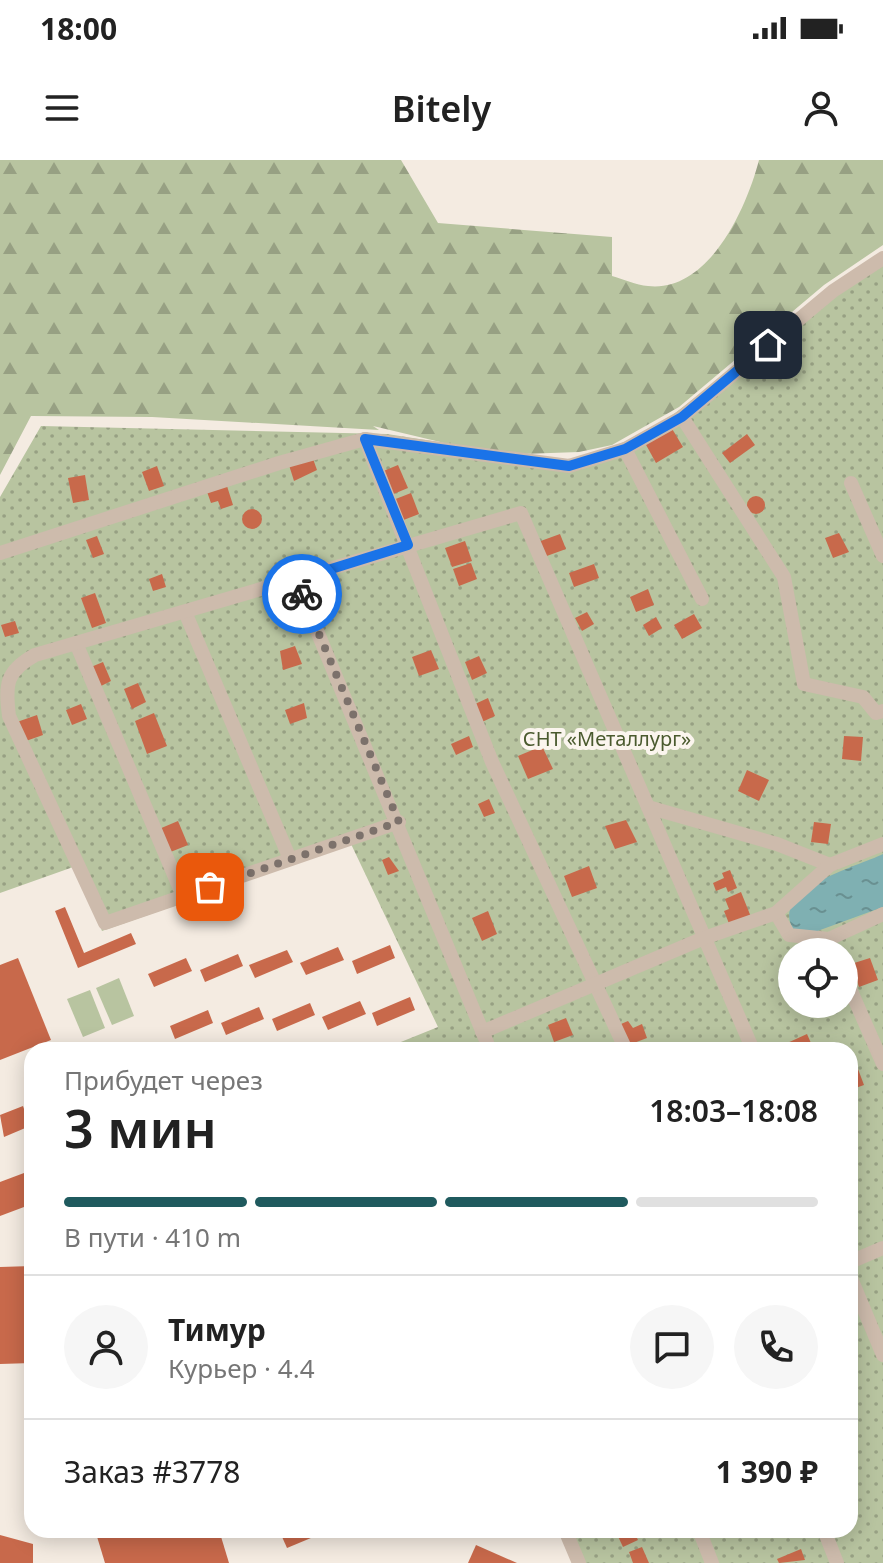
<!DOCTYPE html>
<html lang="ru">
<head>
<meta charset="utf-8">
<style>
  body { margin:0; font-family:"Noto Sans",sans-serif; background:#f6f6f6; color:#222; height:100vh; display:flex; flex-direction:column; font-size:30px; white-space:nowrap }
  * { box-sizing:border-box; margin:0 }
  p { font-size:26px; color:#767676 }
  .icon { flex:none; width:44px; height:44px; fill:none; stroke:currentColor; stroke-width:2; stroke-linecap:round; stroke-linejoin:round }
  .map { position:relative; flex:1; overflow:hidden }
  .sheet { position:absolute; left:24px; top:882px; width:834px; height:496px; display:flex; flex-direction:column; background:#fff; border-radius:24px; box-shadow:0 4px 20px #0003 }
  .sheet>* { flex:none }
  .controls { position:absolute; left:778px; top:778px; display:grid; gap:16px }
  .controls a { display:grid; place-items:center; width:80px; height:80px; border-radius:50%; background:#fff; box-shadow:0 4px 20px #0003; font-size:40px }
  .pin { position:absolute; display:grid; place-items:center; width:68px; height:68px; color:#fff; margin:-34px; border-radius:16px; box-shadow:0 4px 12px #0006 }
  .courier { position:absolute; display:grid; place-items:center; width:80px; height:80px; margin:-40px; border:6px solid #1a73e8; border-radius:50%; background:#fff; color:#222; box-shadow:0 2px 10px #0007 }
  .headline em { font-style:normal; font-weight:600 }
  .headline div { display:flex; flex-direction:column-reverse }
  .headline { display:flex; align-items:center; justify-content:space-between; height:136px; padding:0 40px }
  h1 { font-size:52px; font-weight:600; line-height:60px }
  .bar { display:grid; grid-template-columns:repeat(4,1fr); gap:12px 8px; align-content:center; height:96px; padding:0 40px }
  .bar i { height:10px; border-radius:6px; background:#e0e0e0 }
  .bar .active { background:#1f5a5e }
  .bar p { grid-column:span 4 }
  .line { display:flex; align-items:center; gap:20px; padding:0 40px; border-top:2px solid #e0e0e0 }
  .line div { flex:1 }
  .round { display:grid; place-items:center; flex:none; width:84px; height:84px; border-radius:42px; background:#f6f6f6 }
  .status { display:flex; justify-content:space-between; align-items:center; height:56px; padding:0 40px; background:#fff; direction:ltr }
  .status svg { height:22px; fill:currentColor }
  header { display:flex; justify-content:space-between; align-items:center; height:104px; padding:0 40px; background:#fff; font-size:36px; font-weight:600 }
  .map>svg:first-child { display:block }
  .grass { fill:#b8c4a0 }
  .forest { fill:url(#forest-firs) }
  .garden { fill:url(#garden-dots); fill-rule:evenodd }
  .water { fill:url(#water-ripples) }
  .building { fill:#c8694b }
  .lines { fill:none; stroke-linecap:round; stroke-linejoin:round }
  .minor { stroke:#cdbbac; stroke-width:14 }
  .done { stroke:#7c716b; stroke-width:8; stroke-dasharray:0 14.4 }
  .route { stroke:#1a73e8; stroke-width:10 }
  .labels { text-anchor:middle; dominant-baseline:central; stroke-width:8; stroke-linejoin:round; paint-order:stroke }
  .park-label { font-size:20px; fill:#4a5a2e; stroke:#fbf5ee }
</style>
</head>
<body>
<div class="status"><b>18:00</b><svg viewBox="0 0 49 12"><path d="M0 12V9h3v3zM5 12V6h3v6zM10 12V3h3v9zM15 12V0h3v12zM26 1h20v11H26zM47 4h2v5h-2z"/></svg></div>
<header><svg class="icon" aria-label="menu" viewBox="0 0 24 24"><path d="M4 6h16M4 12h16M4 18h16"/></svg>Bitely<svg class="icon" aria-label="person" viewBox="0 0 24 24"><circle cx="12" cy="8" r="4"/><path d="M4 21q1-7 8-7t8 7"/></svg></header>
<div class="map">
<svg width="883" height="1403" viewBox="0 0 883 1403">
  <defs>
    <pattern id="forest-firs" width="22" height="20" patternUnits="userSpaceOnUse" patternTransform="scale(2)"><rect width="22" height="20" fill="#b8c4a0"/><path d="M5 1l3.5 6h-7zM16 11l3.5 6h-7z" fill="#97a083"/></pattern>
    <pattern id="garden-dots" width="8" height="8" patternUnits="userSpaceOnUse" patternTransform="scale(2)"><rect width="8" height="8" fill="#b8c4a0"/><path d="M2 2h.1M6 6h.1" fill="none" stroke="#97a083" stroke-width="1.8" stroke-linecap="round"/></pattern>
    <pattern id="water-ripples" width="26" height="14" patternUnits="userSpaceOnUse" patternTransform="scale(2)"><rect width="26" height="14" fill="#7fb0b2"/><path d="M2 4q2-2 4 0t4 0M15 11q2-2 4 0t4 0" fill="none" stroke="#699091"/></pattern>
  </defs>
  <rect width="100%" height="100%" fill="#f4ebe1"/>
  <g class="grass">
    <path d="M119,818L134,856L112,865L96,828Z"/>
    <path d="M90,830L105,868L83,877L67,839Z"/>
  </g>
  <path class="forest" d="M0,0H401L438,63L612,77V116C623,119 636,125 648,126C709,133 747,47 759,0H883V85L824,125L679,247L612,285L579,292L495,295L373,266L379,270L152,257L31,256L0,315Z"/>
  <path class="garden" d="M883,93V1403H574L559,1370H850V890H381L438,867L351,684L102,771L76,706L0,733V337L41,266L387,274L568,302L625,282L666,260ZM792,792H844V844H792Z"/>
  <path class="water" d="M883,694V747L812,773L794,770C768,729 857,707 883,694Z"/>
  <g class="building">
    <path d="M671,267L683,287L656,303L645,283Z"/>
    <path d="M747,274L755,285L730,303L722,293Z"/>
    <path d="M312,296L317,310L294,321L289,305Z"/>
    <path d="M398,305L408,328L391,335L381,312Z"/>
    <path d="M157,306L164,326L149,331L142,312Z"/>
    <path d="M85,315L89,340L73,343L68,318Z"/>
    <path d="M227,326L233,345L221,349L218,341L211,343L206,329Z"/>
    <path d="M411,333L419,354L401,361L393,340Z"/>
    <circle cx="756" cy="345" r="9"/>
    <circle cx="252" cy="359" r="10"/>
    <path d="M839,373L849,392L833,398L825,378Z"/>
    <path d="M560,374L566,389L544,397L538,382Z"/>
    <path d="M97,376L104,394L93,398L86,380Z"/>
    <path d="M465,381L472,401L452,407L445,388Z"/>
    <path d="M471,403L477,419L459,426L453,409Z"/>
    <path d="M594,404L599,418L574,427L569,413Z"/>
    <path d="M162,414L166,427L153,431L149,419Z"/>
    <path d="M328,429L338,449L322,457L312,437Z"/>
    <path d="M648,429L654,445L636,452L630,437Z"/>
    <path d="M95,433L106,463L92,468L81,438Z"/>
    <path d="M587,452L594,464L582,471L575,458Z"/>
    <path d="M694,454L702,468L682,479L674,465Z"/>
    <path d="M656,457L662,468L649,476L643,465Z"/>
    <path d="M15,461L19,473L5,477L1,465Z"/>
    <path d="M295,486L302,504L283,510L280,491Z"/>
    <path d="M431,490L439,509L419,516L412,497Z"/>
    <path d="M479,496L487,513L472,520L465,502Z"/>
    <path d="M103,502L111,521L99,527L91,507Z"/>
    <path d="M138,523L146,542L132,549L124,529Z"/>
    <path d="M488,538L495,556L482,562L475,544Z"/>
    <path d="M304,543L307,558L290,564L285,550Z"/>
    <path d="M81,544L87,559L72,565L66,550Z"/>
    <path d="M154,553L167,586L147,594L135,561Z"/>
    <path d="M37,555L43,575L23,582L17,562Z"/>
    <path d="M469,576L473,587L456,595L451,584Z"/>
    <path d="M844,576L863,577L861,601L842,599Z"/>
    <path d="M542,586L553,609L528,619L518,596Z"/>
    <path d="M747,610L769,620L759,641L738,631Z"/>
    <path d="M489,639L495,653L484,657L478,644Z"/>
    <path d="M626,660L637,682L615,689L605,666Z"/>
    <path d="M178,661L188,685L168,693L159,669Z"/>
    <path d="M814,662L831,664L828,684L811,682Z"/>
    <path d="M389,697L399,711L388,715L382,700Z"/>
    <path d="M589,706L597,728L572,737L564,716Z"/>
    <path d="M730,710L737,728L728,732L726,727L716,731L713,723L724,718L722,713Z"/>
    <path d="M741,732L751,757L730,766L724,751L729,749L725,739Z"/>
    <path d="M65,747L84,793L131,773L136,784L78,808L55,751Z"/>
    <path d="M488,751L497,774L482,781L472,758Z"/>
    <path d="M390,785L395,798L357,814L352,801Z"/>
    <path d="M338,787L344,800L306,815L300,803Z"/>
    <path d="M287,790L293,802L255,818L249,805Z"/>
    <path d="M238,794L243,806L205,822L200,810Z"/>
    <path d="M18,798L51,880L0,900V805Z"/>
    <path d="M186,798L192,811L154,827L148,814Z"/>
    <path d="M870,798L878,820L859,827L851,804Z"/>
    <path d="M410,837L415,850L377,866L372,853Z"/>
    <path d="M360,841L366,854L328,870L322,857Z"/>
    <path d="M310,843L315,855L277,871L272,859Z"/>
    <path d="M259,847L264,859L226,875L221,863Z"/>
    <path d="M208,850L213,863L175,879L170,866Z"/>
    <path d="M566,858L573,875L554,882L548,865Z"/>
    <path d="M628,861L633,868L642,864L647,878L626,886L621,864Z"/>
    <path d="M807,874L814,890H787L785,884Z"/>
    <path d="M858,909L864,925L850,930V912Z"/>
    <path d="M23,946L30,966L4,977L0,955Z"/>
    <path d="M32,1010V1044L0,1056V1022Z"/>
    <path d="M32,1106V1203L0,1204V1107Z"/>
    <path d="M95,1370H219L229,1403H105Z"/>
    <path d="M279,1370H330L287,1388Z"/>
    <path d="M615,1370H633L638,1380L623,1387Z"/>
    <path d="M0,1375L33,1384V1403H0Z"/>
    <path d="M476,1385L517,1403H468Z"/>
    <path d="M642,1387L649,1403H633L629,1392Z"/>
    <path d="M801,1389L805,1400L779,1403L777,1399Z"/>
  </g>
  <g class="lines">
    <g class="minor">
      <path d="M682,257L784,417L804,524L863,537L876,553L883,551"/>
      <path d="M365,279L492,602L626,890"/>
      <path d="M625,289L702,439"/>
      <path d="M851,323L883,396"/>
      <path d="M0,393L279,303L365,279L569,306L625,289L682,257L833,131L883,98"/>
      <path d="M296,420L490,890"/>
      <path d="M185,452L290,699"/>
      <path d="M76,483L183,736"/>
      <path d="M648,647L777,684L830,705"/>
      <path d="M399,662L105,763L9,556C5,524 6,511 35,495L521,353L753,890"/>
      <path d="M776,753L789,775L829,779L883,754"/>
      <path d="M844,815L883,904"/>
      <path d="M482,872L704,778L776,753L830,705L883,684"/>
      <path d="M850,1102L883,1088"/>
      <path d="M850,1116L883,1195"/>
      <path d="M565,1370L579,1403"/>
      <path d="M699,1370L712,1403"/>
      <path d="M824,1370L837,1403"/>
    </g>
  </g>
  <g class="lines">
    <path class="done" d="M210,727L399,662L302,434"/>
    <path class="route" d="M302,434L296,420L408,385L365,279L569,306L625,289L682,257L768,185"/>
  </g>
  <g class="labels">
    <g class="park-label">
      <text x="607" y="578">СНТ «Металлург»</text>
    </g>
  </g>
</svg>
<div class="controls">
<a><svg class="icon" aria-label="locate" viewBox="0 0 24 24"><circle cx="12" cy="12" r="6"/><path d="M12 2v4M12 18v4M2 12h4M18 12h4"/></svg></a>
</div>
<div class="pin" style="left:210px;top:727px;background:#ea580c"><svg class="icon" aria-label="bag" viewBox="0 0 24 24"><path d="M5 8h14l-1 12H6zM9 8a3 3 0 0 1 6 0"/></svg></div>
<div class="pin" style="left:768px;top:185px;background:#1f2937"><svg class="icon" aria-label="home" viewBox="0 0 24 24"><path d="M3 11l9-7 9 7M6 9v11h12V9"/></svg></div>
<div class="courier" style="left:302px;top:434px"><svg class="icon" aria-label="bike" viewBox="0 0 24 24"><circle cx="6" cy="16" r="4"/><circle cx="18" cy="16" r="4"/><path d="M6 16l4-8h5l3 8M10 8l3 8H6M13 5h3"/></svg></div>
<section class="sheet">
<div class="headline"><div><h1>3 мин</h1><p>Прибудет через</p></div><em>18:03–18:08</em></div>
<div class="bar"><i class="active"></i><i class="active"></i><i class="active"></i><i></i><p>В пути · 410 m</p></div>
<div class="line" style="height:144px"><a class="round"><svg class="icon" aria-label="person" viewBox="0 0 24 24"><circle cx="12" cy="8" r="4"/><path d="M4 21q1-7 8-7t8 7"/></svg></a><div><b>Тимур</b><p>Курьер · 4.4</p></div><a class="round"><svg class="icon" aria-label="chat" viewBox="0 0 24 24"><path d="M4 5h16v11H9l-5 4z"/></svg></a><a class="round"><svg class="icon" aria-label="phone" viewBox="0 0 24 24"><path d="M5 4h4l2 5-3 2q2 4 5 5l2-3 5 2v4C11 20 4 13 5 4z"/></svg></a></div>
<div class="line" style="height:104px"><div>Заказ #3778</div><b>1 390 ₽</b></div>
</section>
</div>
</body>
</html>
